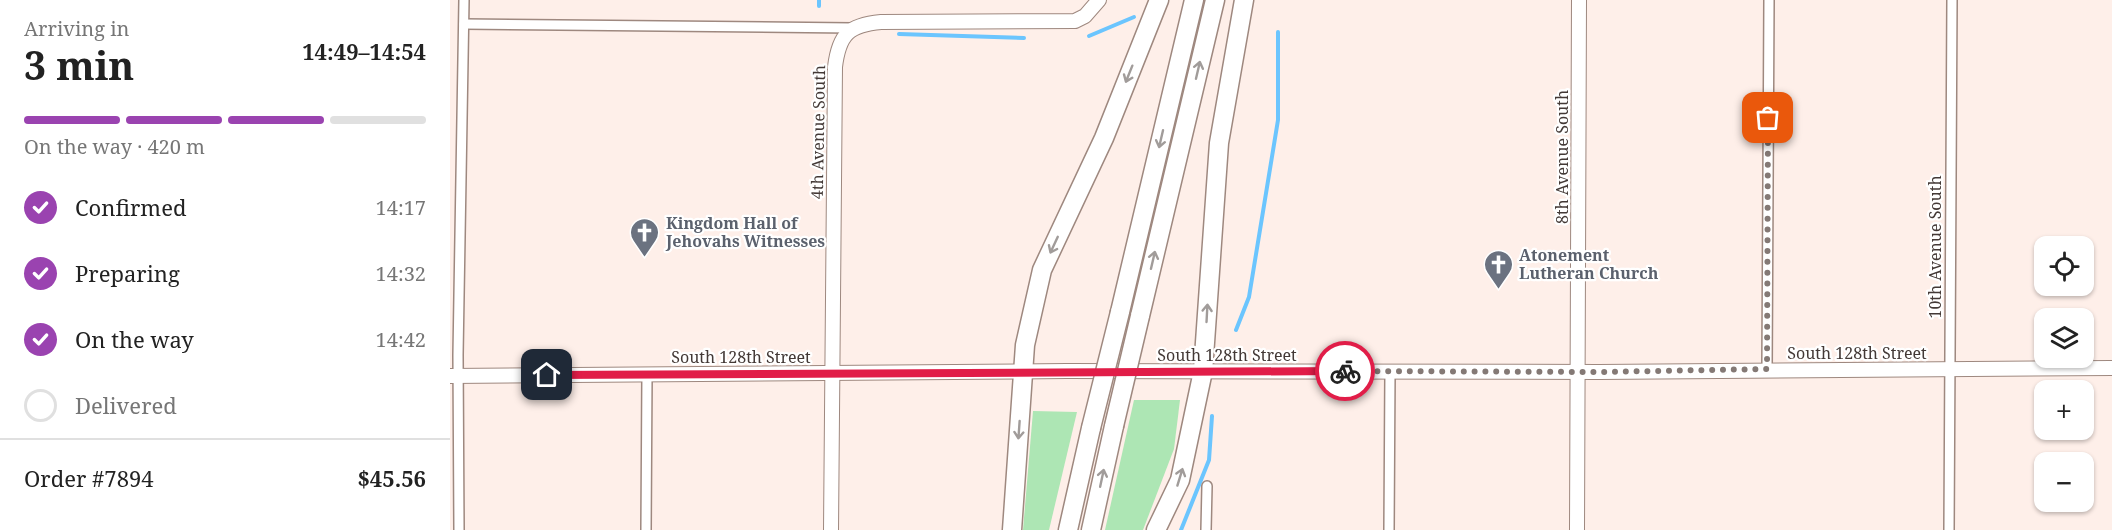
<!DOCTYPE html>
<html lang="en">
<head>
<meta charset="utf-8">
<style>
  body { margin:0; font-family:"Noto Serif",serif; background:#f2f2f2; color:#222; height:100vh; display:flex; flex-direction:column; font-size:22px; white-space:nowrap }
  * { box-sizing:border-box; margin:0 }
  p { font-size:20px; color:#767676 }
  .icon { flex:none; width:33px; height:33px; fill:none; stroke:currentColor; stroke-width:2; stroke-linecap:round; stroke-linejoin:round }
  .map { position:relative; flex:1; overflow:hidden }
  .side { display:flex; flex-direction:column; background:#fff; width:450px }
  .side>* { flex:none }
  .tools { position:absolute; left:1584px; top:236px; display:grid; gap:12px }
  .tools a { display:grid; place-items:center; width:60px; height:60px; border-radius:12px; background:#fff; box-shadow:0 2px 4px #0004; font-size:30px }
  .pin { position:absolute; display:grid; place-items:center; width:51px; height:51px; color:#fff; margin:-26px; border-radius:12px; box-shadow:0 3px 9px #0006 }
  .courier { position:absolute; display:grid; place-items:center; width:60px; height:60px; margin:-30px; border:4px solid #e11d48; border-radius:50%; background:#fff; color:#222; box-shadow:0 2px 8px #0007 }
  .summary em { font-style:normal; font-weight:700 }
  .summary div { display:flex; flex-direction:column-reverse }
  .summary { display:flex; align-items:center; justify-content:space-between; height:102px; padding:0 24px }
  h1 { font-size:39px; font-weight:700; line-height:45px }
  .bar { display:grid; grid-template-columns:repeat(4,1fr); gap:9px 6px; align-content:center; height:72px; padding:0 24px }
  .bar i { height:8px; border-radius:4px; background:#e0e0e0 }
  .bar .selected { background:#9a43b0 }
  .bar p { grid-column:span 4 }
  .line { display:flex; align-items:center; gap:15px; padding:0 24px; border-top:2px solid #e0e0e0 }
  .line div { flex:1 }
  ol { padding:0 24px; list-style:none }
  li { display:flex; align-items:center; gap:18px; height:66px }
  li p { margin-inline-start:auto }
  li .icon { padding:6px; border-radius:50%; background:#9a43b0; color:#fff; stroke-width:4 }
  li:last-child { color:#767676 }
  li i { width:33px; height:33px; border:3px solid #e0e0e0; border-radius:50% }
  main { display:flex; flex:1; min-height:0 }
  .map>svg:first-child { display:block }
  .green { fill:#ade6b4 }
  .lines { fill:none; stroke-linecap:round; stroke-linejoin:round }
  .stream { stroke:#6bc5fe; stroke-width:4 }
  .street-casing { stroke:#9e887f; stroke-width:12 }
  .secondary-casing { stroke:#9e887f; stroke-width:16 }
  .highway-casing { stroke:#9e887f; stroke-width:21 }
  .street { stroke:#fff; stroke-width:9 }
  .secondary { stroke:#fff; stroke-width:14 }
  .highway { stroke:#fff; stroke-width:18 }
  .highway-bridge-casing { stroke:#9e887f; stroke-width:21; stroke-linecap:butt }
  .highway-bridge { stroke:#fff; stroke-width:18 }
  .oneway { stroke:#a19c9a }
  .done { stroke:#847975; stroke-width:6; stroke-dasharray:0 10.8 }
  .route { stroke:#e11d48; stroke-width:8 }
  .labels { text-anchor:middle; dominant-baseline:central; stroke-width:4.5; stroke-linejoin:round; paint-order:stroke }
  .street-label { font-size:16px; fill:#433936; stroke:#fff }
  .worship-label { font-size:16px; font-weight:bold; fill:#5b616d; stroke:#fff; text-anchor:start }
</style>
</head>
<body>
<main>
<section class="side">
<div class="summary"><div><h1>3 min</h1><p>Arriving in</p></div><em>14:49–14:54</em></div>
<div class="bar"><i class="selected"></i><i class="selected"></i><i class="selected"></i><i></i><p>On the way · 420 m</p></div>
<ol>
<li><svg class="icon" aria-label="check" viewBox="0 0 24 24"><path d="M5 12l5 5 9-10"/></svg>Confirmed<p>14:17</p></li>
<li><svg class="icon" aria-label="check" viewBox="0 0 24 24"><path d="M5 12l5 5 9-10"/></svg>Preparing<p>14:32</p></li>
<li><svg class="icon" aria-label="check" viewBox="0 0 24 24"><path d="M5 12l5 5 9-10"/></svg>On the way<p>14:42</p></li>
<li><i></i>Delivered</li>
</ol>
<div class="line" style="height:78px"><div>Order #7894</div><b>$45.56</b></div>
</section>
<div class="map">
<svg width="1662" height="530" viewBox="0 0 1662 530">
  <rect width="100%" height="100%" fill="#feefe9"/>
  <g class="green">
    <path d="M684,400H730L724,449L693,530H655Z"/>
    <path d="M583,411L627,412L599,530H573Z"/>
  </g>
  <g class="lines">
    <g class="stream">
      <path d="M369,0V6"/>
      <path d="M449,34L574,38"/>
      <path d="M639,36L684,17"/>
      <path d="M786,330L799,297L828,120V32"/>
      <path d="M731,530L759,460L762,416"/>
    </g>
    <defs>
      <g id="street">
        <path d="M14,24L402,28"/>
        <path d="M1317,369L1319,0"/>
        <path d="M9,530L8,355L14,0"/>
        <path d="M196,530L197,374"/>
        <path d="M756,530L757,486"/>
        <path d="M939,530L940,371"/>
        <path d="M1499,530L1502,0"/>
      </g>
      <g id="secondary">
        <path d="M0,376L617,371L1149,372L1662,368"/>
        <path d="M381,530L385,67C389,34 399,25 431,22L625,21L635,16L649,0"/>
        <path d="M1127,530L1129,0"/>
      </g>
      <g id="highway">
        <path d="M670,312L744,0"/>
        <path d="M690,316L765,0"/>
        <path d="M562,530L575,345L592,270L654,138L709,0"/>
        <path d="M618,530L641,428"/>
        <path d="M641,530L664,426"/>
        <path d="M706,530L730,480L753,371L769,143L794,0"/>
      </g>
    </defs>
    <use href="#street" class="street-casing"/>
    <use href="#secondary" class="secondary-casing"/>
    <use href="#highway" class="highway-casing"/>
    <use href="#street" class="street"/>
    <use href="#secondary" class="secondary"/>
    <use href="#highway" class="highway"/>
    <defs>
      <g id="highway-bridge">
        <path d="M664,426L690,316"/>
        <path d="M641,428L670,312"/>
      </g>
    </defs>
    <use href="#highway-bridge" class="highway-bridge-casing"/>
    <use href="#highway-bridge" class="highway-bridge"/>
  </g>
  <defs><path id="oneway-shaft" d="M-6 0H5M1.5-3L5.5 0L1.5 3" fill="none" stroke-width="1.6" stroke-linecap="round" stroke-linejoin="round" transform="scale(1.5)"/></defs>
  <g class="oneway">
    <use href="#oneway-shaft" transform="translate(748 70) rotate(-77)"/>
    <use href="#oneway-shaft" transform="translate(679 74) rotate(112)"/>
    <use href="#oneway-shaft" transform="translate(711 139) rotate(103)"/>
    <use href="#oneway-shaft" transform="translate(604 245) rotate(115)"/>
    <use href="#oneway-shaft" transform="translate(703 260) rotate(-77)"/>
    <use href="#oneway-shaft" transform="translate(757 313) rotate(-87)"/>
    <use href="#oneway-shaft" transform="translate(569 430) rotate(94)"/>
    <use href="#oneway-shaft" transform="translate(730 477) rotate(-73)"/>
    <use href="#oneway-shaft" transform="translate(652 478) rotate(-78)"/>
  </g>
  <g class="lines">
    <path class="done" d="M895,371L1149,372L1317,369L1318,118"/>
    <path class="route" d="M97,375L895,371"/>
  </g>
  <defs>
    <symbol id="church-pin" viewBox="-11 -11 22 30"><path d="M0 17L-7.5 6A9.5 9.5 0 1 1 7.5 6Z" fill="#6b7280" stroke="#fff"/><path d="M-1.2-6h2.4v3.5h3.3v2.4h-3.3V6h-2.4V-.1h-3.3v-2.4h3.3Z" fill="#fff"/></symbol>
  </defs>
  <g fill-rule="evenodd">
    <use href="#church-pin" x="178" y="216" width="33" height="45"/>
    <use href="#church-pin" x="1032" y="248" width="33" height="45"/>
  </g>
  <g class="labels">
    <g class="street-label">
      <text transform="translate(368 132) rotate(-89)">4th Avenue South</text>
      <text transform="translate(1112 157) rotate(-90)">8th Avenue South</text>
      <text transform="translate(1485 247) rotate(-90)">10th Avenue South</text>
      <text x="1407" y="353">South 128th Street</text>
      <text x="777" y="355">South 128th Street</text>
      <text x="291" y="357">South 128th Street</text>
    </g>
    <g class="worship-label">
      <text x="216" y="223">Kingdom Hall of<tspan x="216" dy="18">Jehovahs Witnesses</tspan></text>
      <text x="1069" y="255">Atonement<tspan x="1069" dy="18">Lutheran Church</tspan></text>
    </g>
  </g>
</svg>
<div class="tools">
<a><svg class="icon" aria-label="locate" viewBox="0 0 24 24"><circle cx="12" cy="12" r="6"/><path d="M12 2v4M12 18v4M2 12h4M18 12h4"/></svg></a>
<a><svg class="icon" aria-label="layers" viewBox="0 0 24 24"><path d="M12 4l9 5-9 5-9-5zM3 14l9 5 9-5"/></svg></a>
<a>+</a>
<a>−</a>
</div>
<div class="pin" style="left:1318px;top:118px;background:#ea580c"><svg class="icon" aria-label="bag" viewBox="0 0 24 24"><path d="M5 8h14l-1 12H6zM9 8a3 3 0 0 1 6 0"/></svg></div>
<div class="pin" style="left:97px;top:375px;background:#1f2937"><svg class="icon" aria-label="home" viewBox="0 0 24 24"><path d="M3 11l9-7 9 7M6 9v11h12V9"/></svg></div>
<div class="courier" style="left:895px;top:371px"><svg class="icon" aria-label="bike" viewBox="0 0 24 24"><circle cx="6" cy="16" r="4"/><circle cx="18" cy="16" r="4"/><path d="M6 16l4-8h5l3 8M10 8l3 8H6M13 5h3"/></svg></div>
</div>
</main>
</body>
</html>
